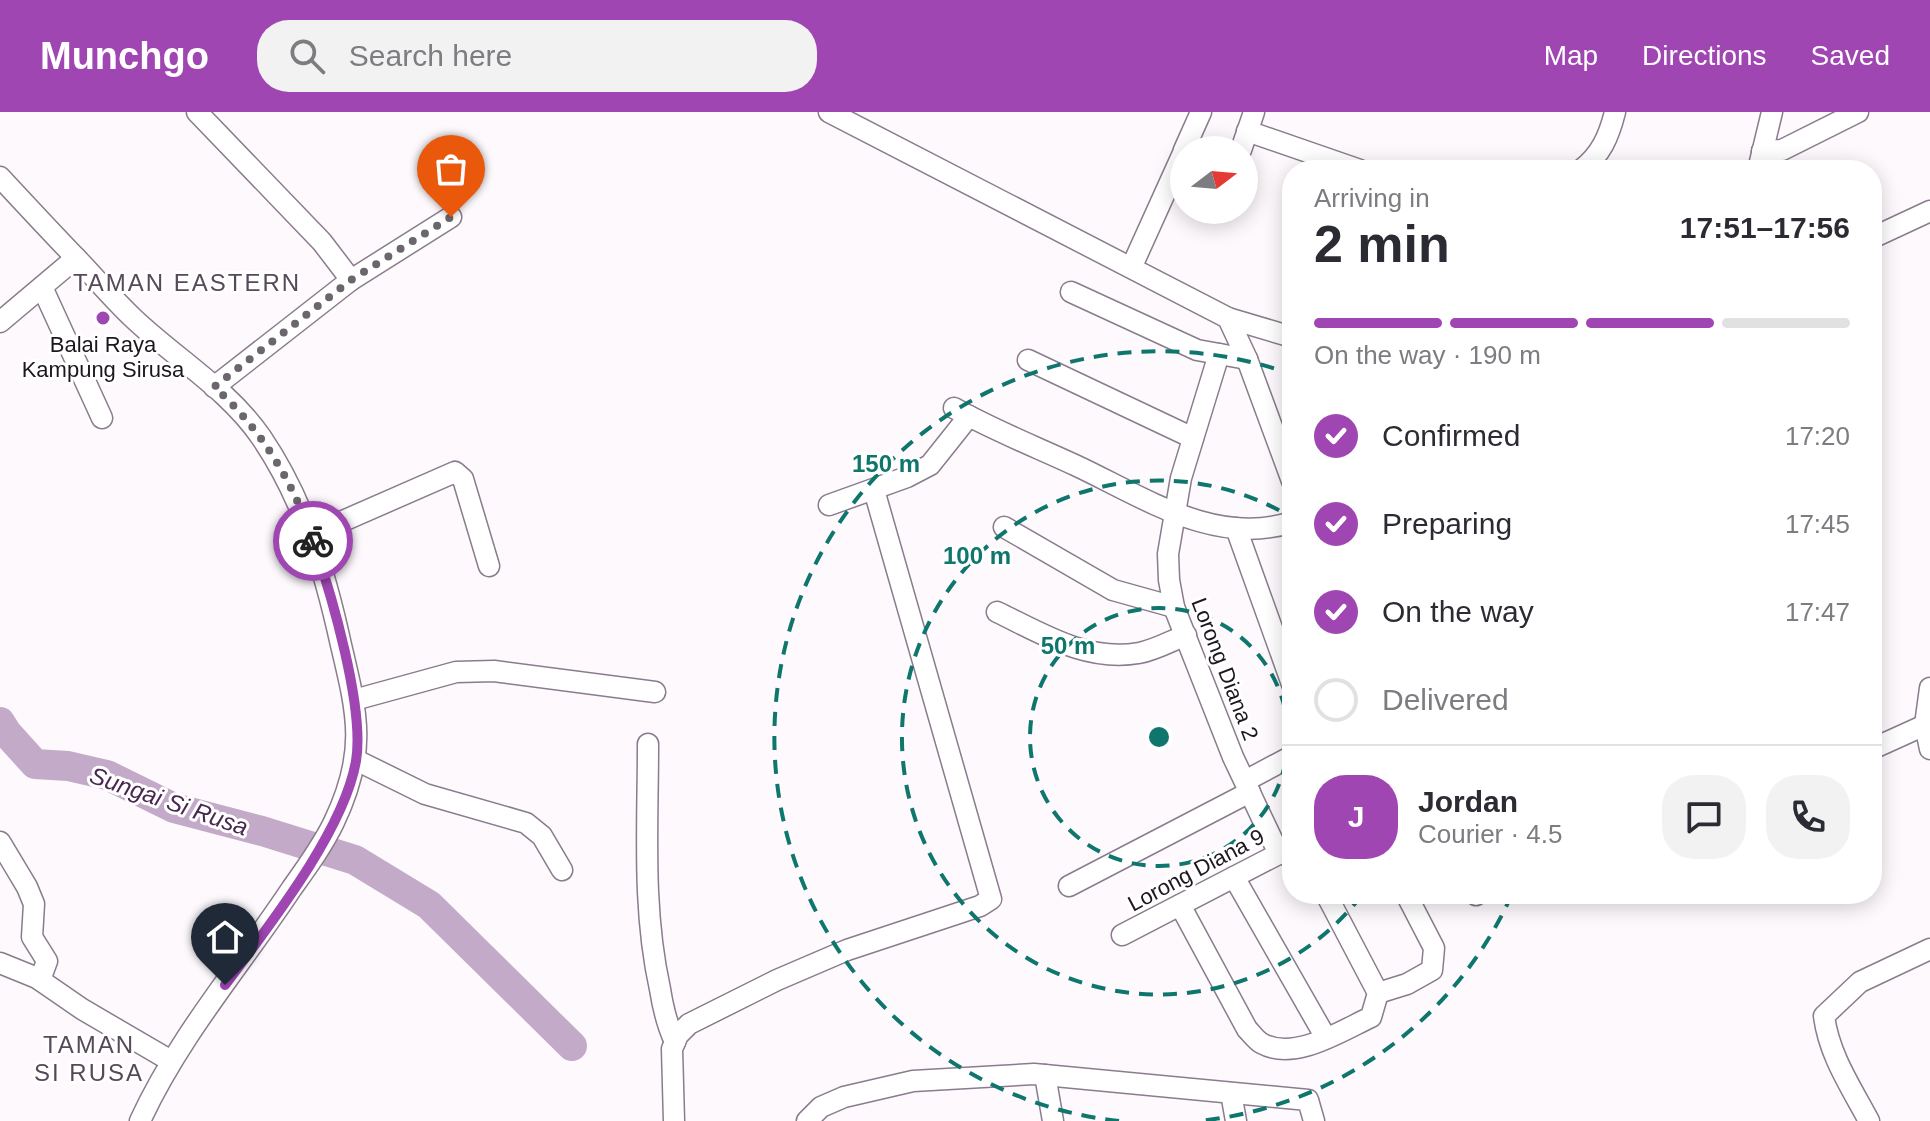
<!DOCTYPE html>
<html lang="en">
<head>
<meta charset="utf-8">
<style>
  body { margin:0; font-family:Arial,sans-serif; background:#f2f2f3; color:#2b2b33; height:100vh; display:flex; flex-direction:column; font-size:30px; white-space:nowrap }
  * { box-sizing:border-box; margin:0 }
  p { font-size:26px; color:#7c7c81 }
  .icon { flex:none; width:44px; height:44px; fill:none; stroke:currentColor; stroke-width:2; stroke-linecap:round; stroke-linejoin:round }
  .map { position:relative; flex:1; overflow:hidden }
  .details { position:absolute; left:1282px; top:48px; width:600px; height:744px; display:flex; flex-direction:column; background:#fff; border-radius:32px; box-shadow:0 4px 20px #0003 }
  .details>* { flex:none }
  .needle { width:52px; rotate:74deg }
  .tools { position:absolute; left:1170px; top:24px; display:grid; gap:16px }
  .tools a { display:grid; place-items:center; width:88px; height:88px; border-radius:50%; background:#fff; box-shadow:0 4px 20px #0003; font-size:40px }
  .pin { position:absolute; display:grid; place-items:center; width:68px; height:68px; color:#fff; margin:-82px -34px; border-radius:50% 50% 50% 0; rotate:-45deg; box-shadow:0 0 8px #0007 }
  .pin .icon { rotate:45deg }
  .courier { position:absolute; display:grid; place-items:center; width:80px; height:80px; margin:-40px; border:6px solid #9f46b2; border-radius:50%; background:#fff; color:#222; box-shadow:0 2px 10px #0007 }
  .head em { font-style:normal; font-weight:700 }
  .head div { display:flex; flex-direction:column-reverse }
  .head { display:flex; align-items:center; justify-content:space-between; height:136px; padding:0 32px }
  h1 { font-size:52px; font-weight:700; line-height:60px }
  .bar { display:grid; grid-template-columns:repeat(4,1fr); gap:12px 8px; align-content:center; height:96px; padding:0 32px }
  .bar i { height:10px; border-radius:6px; background:#e1e1e2 }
  .bar .current { background:#9f46b2 }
  .bar p { grid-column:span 4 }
  .line { display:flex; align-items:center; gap:20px; padding:0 32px; border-top:2px solid #e1e1e2 }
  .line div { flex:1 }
  .round { display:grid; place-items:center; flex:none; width:84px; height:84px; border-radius:32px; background:#f2f2f3 }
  ol { padding:0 32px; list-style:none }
  li { display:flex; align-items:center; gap:24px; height:88px }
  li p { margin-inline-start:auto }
  li .icon { padding:8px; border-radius:50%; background:#9f46b2; color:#fff; stroke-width:4 }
  li:last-child { color:#7c7c81 }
  li i { width:44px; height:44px; border:4px solid #e1e1e2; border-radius:50% }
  header { display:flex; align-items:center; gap:48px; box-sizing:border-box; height:112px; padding:0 40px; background:#9f46b2; color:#fff }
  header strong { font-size:38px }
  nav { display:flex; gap:44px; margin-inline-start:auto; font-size:28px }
  .search { width:560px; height:72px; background:#f2f2f3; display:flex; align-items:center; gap:20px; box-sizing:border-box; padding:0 28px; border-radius:32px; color:#7c7c81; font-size:30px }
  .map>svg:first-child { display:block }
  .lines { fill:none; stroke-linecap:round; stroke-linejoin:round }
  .river { stroke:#c3aac9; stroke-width:30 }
  .minor-casing { stroke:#8a7b8d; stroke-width:23 }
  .minor { stroke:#fff; stroke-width:20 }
  .done { stroke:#6b666c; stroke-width:8; stroke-dasharray:0 14.4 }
  .route { stroke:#9f46b2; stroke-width:10 }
  .ring { fill:none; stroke:#0f766e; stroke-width:4; stroke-dasharray:14 10 }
  .poi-dot { fill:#9f46b2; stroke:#fff; stroke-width:3 }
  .labels { text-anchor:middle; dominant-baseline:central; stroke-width:6; stroke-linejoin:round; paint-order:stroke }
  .poi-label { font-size:22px; fill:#1c171e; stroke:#fff }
  .street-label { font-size:22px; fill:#1c171e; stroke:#fff }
  .neighbourhood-label { font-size:24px; letter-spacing:2px; fill:#564959; stroke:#fff }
  .water-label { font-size:24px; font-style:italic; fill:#492750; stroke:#fff }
  .centre { fill:#0f766e; stroke:#fff; stroke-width:4 }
  .ring-label { font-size:24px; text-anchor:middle; font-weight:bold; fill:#0f766e; stroke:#fff; stroke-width:6; stroke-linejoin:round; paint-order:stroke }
</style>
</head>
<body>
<header>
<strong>Munchgo</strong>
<div class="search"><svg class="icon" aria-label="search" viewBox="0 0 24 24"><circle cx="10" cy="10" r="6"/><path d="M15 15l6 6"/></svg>Search here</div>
<nav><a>Map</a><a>Directions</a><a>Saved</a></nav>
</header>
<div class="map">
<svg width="1930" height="1009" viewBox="0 0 1930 1009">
  <rect width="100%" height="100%" fill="#fdf9fd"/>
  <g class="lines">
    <path class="river" d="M0,610L7,621L35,652L68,654L107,663L174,696L262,719L355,748L429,793L572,934"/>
    <defs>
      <g id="minor">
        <path d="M197,0L322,130L351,168"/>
        <path d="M829,0L1228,206L1292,225"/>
        <path d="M1247,19L1360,58"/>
        <path d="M1184,38L1201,0"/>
        <path d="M1241,38L1254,0"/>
        <path d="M1762,39L1782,38L1858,0"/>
        <path d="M1581,58C1601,43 1609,24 1615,0"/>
        <path d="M1758,58L1772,0"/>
        <path d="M0,65C26,93 52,121 79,149C97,168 114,188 133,206C175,246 228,277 261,325C304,388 325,460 341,533C358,604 367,641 334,710C323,733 307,755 292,776C241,853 179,924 140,1009"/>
        <path d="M1872,126L1930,99"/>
        <path d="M1132,154L1184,39"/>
        <path d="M42,175L102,306"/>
        <path d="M1071,180L1197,238L1247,247"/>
        <path d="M1228,206L1247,247L1292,369"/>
        <path d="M0,210L76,146"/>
        <path d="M1219,242L1181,366L1168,442L1169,468L1174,495L1233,645L1279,742"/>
        <path d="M1028,248L1193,326"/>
        <path d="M214,275L351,168L451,105"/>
        <path d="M954,296C993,318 1036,335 1077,354C1143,385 1216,435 1292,410"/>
        <path d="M829,393L907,365L930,353L969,304"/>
        <path d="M1004,415L1113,478L1174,495"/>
        <path d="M1236,416L1292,572"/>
        <path d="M311,423L455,360L463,367L489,454"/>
        <path d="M997,500C1043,522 1086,550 1139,541C1155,538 1171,529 1186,523"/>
        <path d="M1930,576L1925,613L1930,637"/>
        <path d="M354,588L456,560L494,559L655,580"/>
        <path d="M648,632C648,715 642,796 660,877C663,896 667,913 675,930"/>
        <path d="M1872,637L1925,613"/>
        <path d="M356,648L425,682L526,711L542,724L562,758"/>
        <path d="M1245,669L1292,644"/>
        <path d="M0,730L27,775L34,792L32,825L47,849L40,868"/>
        <path d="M1234,765L1326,926"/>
        <path d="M1069,774L1250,680"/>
        <path d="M1475,782L1476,783"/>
        <path d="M1180,793L1247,917C1251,921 1256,928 1261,931C1294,950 1341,919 1371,905L1378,881L1326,782"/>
        <path d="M1122,823L1292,735"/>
        <path d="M0,851L37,866L82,897L171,949"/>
        <path d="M1378,881L1407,872L1432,858L1434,836L1406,782"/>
        <path d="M1045,963L1053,1009"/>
        <path d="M1231,981L1236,1009"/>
        <path d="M674,1009L672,937L678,923L689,912L777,868L847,838L980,794L991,787L874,378"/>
        <path d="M807,1009L821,995L844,985L913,969L1034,962L1308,988L1314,1009"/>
        <path d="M1869,1009C1851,975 1829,943 1824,904L1860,870L1930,837"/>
      </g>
    </defs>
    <use href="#minor" class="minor-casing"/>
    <use href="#minor" class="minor"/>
  </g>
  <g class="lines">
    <path class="done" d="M313,429C293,370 261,316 214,275L351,168L451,105"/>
    <path class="route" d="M225,873C268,815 344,719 356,649C365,596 331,481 313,429"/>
  </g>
  <g class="ring">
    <circle cx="1159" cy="625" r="129"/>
    <path d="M1362 783A257 257 0 1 1 1291 405"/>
    <path d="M1512 782A386 386 0 0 1 1199 1009M1119 1009A386 386 0 1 1 1291 262"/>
  </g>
  <circle class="poi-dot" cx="103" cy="206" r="8"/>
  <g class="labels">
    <g class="poi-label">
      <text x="103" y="232">Balai Raya<tspan x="103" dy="25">Kampung Sirusa</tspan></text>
    </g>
    <g class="street-label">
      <text transform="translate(1225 557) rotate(69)">Lorong Diana 2</text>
      <text transform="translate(1196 758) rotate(-28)">Lorong Diana 9</text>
    </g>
    <g class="neighbourhood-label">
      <text x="187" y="170">TAMAN EASTERN</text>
      <text x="89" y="932">TAMAN<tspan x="89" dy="28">SI RUSA</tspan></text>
    </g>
    <g class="water-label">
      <text transform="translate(169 689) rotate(19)">Sungai Si Rusa</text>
    </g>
  </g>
  <circle cx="1159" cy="625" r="12" class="centre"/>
  <g class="ring-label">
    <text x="886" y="360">150 m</text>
    <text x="977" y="452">100 m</text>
    <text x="1068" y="542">50 m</text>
  </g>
</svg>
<div class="tools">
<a><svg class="needle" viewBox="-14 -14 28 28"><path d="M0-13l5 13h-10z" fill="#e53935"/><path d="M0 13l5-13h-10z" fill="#7c7c81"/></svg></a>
</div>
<div class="pin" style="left:451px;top:105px;background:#ea580c"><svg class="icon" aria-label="bag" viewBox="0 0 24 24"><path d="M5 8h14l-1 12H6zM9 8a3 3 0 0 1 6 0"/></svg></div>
<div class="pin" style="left:225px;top:873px;background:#1f2937"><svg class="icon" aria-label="home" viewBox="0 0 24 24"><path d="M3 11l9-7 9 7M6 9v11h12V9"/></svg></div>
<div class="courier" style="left:313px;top:429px"><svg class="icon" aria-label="bike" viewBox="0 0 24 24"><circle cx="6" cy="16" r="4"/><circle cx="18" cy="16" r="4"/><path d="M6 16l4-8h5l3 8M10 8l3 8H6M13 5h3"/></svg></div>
<section class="details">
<div class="head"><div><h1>2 min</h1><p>Arriving in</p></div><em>17:51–17:56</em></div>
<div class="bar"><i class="current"></i><i class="current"></i><i class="current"></i><i></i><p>On the way · 190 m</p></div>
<ol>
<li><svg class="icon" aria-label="check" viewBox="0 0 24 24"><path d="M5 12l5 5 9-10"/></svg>Confirmed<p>17:20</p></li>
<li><svg class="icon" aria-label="check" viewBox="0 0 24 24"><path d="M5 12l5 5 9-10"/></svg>Preparing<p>17:45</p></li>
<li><svg class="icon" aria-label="check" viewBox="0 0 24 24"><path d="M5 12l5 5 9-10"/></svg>On the way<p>17:47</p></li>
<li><i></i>Delivered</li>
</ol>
<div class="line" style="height:144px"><b class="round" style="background:#9f46b2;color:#fff">J</b><div><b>Jordan</b><p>Courier · 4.5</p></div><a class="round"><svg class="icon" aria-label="chat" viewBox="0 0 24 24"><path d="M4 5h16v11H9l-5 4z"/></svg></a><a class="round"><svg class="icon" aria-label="phone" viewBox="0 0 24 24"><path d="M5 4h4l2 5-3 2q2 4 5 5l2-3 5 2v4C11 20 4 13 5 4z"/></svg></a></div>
</section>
</div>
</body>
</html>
